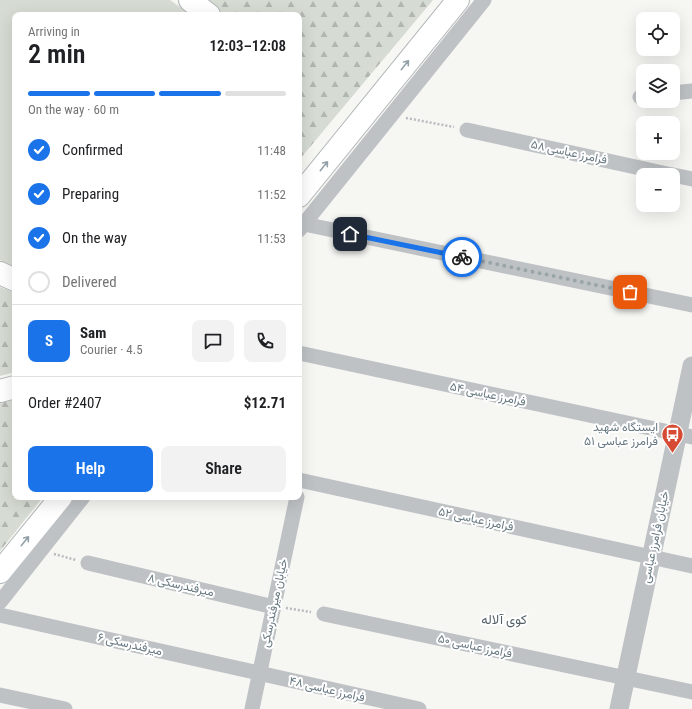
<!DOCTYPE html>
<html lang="en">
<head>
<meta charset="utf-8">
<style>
  body { margin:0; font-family:"Roboto Condensed",Vazirmatn,sans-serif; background:#f2f2f2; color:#202124; height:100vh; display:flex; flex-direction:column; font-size:15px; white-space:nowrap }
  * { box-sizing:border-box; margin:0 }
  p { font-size:13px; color:#757577 }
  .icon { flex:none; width:22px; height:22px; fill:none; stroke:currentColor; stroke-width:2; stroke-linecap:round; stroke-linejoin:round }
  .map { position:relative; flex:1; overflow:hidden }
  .sheet { position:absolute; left:12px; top:12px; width:290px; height:488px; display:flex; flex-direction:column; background:#fff; border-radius:8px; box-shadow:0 4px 16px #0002 }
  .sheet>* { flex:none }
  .buttons { position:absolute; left:636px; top:12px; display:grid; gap:8px }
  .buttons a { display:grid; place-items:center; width:44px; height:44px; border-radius:8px; background:#fff; box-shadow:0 4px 16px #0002; font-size:20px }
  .pin { position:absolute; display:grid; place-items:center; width:34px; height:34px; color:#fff; margin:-17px; border-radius:8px; box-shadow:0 2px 6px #0006 }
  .courier { position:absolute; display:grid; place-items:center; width:40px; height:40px; margin:-20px; border:3px solid #1a73e8; border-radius:50%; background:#fff; color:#222; box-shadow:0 1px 5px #0007 }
  .overview em { font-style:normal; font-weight:600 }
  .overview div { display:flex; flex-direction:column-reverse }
  .overview { display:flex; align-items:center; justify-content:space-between; height:68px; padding:0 16px }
  h1 { font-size:26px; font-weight:600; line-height:30px }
  .bar { display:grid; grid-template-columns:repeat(4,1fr); gap:6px 4px; align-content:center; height:48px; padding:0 16px }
  .bar i { height:5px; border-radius:3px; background:#e0e0e0 }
  .bar .active { background:#1a73e8 }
  .bar p { grid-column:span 4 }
  .line { display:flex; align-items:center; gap:10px; padding:0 16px; border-top:1px solid #e0e0e0 }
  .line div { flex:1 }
  .round { display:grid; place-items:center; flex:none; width:42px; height:42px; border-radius:8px; background:#f2f2f2 }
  ol { padding:0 16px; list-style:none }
  li { display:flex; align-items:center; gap:12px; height:44px }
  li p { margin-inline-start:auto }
  li .icon { padding:4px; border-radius:50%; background:#1a73e8; color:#fff; stroke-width:4 }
  li:last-child { color:#757577 }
  li i { width:22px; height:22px; border:2px solid #e0e0e0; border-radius:50% }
  .action { display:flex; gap:8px; margin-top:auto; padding:8px 16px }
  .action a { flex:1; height:46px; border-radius:8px; background:#1a73e8; color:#fff; font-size:16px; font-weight:600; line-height:46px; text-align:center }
  .action a+a { background:#f2f2f2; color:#202124 }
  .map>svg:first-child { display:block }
  .grass { fill:#d6dbd3 }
  .forest { fill:url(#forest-firs) }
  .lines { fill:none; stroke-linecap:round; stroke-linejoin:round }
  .trunk-casing { stroke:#b1b6b8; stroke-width:24 }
  .path { stroke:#b8bbbd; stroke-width:2.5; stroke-dasharray:2 2; stroke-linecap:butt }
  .minor { stroke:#bec2c5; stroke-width:15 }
  .tertiary { stroke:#bec2c5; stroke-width:19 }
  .trunk { stroke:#fff; stroke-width:22 }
  .oneway { stroke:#95a1a8 }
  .done { stroke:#9aa5aa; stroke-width:4; stroke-dasharray:0 7.2 }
  .route { stroke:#1a73e8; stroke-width:5 }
  .labels { text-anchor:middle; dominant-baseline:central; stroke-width:4; stroke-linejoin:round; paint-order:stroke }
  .street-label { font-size:12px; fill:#687982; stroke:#fff }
  .poi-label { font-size:12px; fill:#687982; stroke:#fff; text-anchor:end }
  .neighbourhood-label { font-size:13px; fill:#556168; stroke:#fff }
</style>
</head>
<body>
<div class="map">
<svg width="692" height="709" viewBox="0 0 692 709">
  <defs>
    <pattern id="forest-firs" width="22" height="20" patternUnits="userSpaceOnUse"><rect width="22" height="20" fill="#d6dbd3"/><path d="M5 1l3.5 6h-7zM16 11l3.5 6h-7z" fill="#b1b6b1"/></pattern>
  </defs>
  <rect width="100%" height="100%" fill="#f6f6f3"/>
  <path class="grass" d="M0,0H170L191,15H15V269L0,260Z"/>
  <g class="forest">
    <path d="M208,0H433L299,160V15H222Z"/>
    <path d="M0,287L15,293V372L0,376Z"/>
    <path d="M15,398V497H43L0,551V402Z"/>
  </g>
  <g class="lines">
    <defs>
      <g id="trunk">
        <path d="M190,0L209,15"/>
        <path d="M299,196L458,0"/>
        <path d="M0,273L15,280"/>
        <path d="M0,391L15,387"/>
        <path d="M0,572L61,497"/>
      </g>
    </defs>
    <use href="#trunk" class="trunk-casing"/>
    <g class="path">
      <path d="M406,118L454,127"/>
      <path d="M54,554L76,560"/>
      <path d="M286,608L311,612"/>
    </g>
    <g class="minor">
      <path d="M673,93L692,91"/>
      <path d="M640,97L643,96"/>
      <path d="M467,130L672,175"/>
      <path d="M673,175L692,179"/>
      <path d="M304,224L692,305"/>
      <path d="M299,230L484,0"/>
      <path d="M299,353L692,437"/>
      <path d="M299,480L692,566"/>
      <path d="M88,563L274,607"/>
      <path d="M0,602L83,497"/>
      <path d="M324,614L692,692"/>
      <path d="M0,615L419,709"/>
      <path d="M0,695L65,709"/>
      <path d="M252,709L297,497"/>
    </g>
    <path class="tertiary" d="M619,709L692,366"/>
    <use href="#trunk" class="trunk"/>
  </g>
  <defs><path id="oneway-shaft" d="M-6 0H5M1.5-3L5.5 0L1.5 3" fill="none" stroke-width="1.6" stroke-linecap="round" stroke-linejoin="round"/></defs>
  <g class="oneway">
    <use href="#oneway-shaft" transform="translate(405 65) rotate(-51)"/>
    <use href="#oneway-shaft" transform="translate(324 166) rotate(-51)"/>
    <use href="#oneway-shaft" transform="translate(25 541) rotate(-51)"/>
  </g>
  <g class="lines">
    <path class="done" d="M462,257L630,292"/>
    <path class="route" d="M350,234L462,257"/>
  </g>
  <defs>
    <symbol id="bus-pin" viewBox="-11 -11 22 30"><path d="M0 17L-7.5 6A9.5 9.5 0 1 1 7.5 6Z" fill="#d64b33" stroke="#fff"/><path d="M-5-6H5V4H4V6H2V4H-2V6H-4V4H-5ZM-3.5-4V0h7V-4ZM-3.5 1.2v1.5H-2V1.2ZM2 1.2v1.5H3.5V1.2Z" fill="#fff"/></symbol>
  </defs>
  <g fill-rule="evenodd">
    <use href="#bus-pin" x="660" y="422" width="25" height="34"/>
  </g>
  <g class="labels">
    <g class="street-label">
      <text transform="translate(569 152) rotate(12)">فرامرز عباسی ۵۸</text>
      <text transform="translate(488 394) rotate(12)">فرامرز عباسی ۵۴</text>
      <text transform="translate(476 519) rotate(12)">فرامرز عباسی ۵۲</text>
      <text transform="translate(655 537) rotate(-78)">خیابان فرامرز عباسی</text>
      <text transform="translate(181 585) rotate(13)">میرفندرسکی ۸</text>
      <text transform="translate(274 603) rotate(-78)">خیابان میرفندرسکی</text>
      <text transform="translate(130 644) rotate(13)">میرفندرسکی ۶</text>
      <text transform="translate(475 646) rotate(12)">فرامرز عباسی ۵۰</text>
      <text transform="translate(327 689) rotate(13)">فرامرز عباسی ۴۸</text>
    </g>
    <g class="poi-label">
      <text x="658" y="427">ایستگاه شهید<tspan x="658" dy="14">فرامرز عباسی ۵۱</tspan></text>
    </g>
    <g class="neighbourhood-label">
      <text x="504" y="619">کوی آلاله</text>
    </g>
  </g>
</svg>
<div class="buttons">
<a><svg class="icon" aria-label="locate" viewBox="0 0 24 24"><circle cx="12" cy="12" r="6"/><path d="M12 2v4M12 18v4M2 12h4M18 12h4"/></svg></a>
<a><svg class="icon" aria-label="layers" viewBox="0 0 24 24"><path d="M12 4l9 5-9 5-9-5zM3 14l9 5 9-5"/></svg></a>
<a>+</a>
<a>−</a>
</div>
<div class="pin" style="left:630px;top:292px;background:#ea580c"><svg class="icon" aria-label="bag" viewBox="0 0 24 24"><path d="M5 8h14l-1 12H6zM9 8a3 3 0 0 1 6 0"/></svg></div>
<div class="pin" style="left:350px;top:234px;background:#1f2937"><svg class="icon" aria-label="home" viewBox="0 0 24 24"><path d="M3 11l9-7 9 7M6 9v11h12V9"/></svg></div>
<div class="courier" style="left:462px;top:257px"><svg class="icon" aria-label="bike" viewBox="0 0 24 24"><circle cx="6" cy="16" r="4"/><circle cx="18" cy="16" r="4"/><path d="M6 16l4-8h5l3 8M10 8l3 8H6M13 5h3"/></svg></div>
<section class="sheet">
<div class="overview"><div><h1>2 min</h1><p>Arriving in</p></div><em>12:03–12:08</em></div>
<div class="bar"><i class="active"></i><i class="active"></i><i class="active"></i><i></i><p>On the way · 60 m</p></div>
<ol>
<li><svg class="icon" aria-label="check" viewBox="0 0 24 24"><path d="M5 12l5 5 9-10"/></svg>Confirmed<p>11:48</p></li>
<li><svg class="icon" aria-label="check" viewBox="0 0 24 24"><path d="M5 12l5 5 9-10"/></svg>Preparing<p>11:52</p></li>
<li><svg class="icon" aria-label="check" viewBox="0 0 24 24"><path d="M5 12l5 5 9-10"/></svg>On the way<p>11:53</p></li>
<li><i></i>Delivered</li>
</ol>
<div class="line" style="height:72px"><b class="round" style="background:#1a73e8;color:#fff">S</b><div><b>Sam</b><p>Courier · 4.5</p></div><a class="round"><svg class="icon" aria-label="chat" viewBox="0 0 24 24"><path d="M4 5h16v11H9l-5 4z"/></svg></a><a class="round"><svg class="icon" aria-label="phone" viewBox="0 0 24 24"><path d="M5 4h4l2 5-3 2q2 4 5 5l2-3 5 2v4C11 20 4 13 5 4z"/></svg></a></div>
<div class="line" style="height:52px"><div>Order #2407</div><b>$12.71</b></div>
<div class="action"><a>Help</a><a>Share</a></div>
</section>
</div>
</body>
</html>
